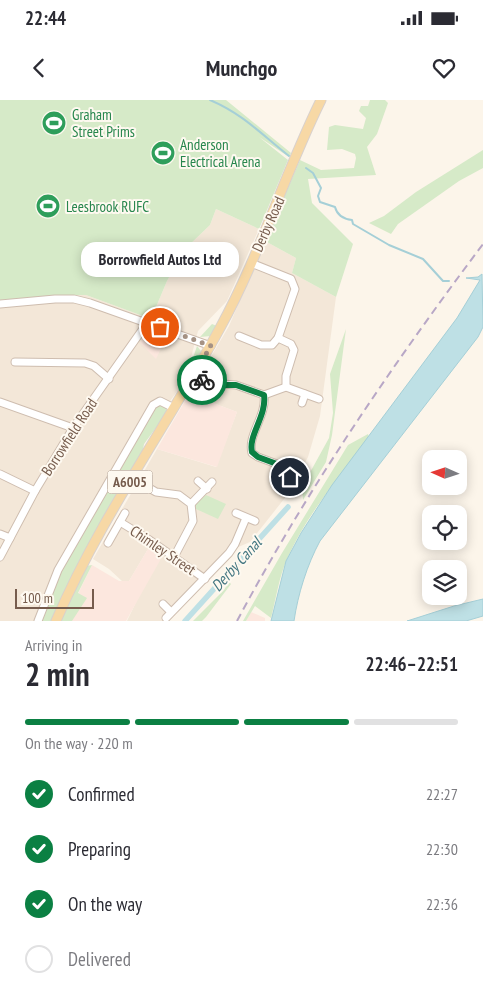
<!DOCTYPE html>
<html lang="en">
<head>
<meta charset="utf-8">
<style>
  body { margin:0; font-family:"PT Sans Narrow",sans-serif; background:#f7f7f7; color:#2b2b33; height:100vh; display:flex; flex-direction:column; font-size:19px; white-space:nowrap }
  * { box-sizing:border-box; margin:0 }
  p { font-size:16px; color:#7c7c81 }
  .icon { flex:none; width:28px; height:28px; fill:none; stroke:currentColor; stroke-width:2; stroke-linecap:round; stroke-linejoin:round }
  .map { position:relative; height:521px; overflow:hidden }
  .sheet { display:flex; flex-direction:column; background:#fff; flex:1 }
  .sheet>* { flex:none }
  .needle { width:32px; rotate:273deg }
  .buttons { position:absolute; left:422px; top:350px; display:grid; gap:10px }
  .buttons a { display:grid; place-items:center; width:45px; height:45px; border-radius:10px; background:#fff; box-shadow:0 2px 12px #0003; font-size:25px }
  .scale { position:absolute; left:15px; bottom:12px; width:79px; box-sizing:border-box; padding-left:5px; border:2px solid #765c4d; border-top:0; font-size:14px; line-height:18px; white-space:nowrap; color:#765c4d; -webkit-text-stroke:4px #fef9f0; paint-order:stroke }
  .pin { position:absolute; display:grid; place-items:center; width:42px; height:42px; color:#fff; margin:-21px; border:2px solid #fff; border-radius:50%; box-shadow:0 1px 5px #0007 }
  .courier { position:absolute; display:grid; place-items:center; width:50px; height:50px; margin:-25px; border:4px solid #0b8043; border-radius:50%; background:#fff; color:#222; box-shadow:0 1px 6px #0007 }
  .bubble { position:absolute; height:35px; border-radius:15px; background:#fff; box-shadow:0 2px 12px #0003; font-size:16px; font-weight:700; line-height:35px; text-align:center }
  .headline em { font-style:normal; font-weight:700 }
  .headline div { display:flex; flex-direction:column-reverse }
  .headline { display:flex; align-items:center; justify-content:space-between; height:85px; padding:0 25px }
  h1 { font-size:32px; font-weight:700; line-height:38px }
  .bar { display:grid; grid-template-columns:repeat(4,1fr); gap:8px 5px; align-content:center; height:60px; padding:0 25px }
  .bar i { height:6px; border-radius:4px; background:#e1e1e2 }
  .bar .current { background:#0b8043 }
  .bar p { grid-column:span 4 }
  ol { padding:0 25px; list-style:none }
  li { display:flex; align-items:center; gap:15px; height:55px }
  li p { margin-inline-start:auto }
  li .icon { padding:5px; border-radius:50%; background:#0b8043; color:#fff; stroke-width:4 }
  li:last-child { color:#7c7c81 }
  li i { width:28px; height:28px; border:2px solid #e1e1e2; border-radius:50% }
  .status { display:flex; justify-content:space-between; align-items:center; height:35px; padding:0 25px; background:#fff; direction:ltr }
  .status svg { height:14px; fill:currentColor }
  header { display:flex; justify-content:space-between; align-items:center; height:65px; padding:0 25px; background:#fff; font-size:22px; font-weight:700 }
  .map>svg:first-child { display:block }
  .residential { fill:#f3e7d8 }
  .commercial { fill:#fce7de }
  .green { fill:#d6eac8 }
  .water { fill:#bee0e5; stroke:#a5cfd7 }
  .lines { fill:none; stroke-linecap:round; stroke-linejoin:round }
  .stream { stroke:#a5cfd7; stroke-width:2 }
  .canal { stroke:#bee0e5; stroke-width:5.5 }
  .minor-casing { stroke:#cebdaf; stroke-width:9 }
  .major-casing { stroke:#d9d1cd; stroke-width:11 }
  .minor { stroke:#fff; stroke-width:7 }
  .major { stroke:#f7d8a5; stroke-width:9 }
  .rail { stroke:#b8a7c6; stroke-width:2; stroke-dasharray:8 5; stroke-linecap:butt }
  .done { stroke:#a59284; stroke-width:5; stroke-dasharray:0 9 }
  .route { stroke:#0b8043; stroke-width:6 }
  .labels { text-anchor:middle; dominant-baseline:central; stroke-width:4; stroke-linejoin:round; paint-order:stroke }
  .shield { fill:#fef9f0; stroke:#9f8b7e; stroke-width:1 }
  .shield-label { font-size:14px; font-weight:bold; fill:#765c4d }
  .leisure-label { font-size:15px; fill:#27864d; stroke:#fef9f0; text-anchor:start }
  .street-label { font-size:15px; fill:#765c4d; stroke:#fef9f0 }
  .water-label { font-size:16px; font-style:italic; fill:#447782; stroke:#fef9f0 }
</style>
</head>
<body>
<div class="status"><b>22:44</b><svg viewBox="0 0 49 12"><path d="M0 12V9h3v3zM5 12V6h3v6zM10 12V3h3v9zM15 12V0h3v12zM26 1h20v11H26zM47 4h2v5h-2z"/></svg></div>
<header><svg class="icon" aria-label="back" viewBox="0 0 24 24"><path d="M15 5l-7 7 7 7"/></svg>Munchgo<svg class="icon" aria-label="heart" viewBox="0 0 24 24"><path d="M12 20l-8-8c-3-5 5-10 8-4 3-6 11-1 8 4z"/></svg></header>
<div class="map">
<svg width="483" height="521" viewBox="0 0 483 521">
  <rect width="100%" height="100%" fill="#fcf5ea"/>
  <g class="residential">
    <path d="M216,109L259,129L227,201L198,231L185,280L166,307L39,521H0V200L64,195H86L151,219L167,181L184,150L210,125Z"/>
    <path d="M265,141L296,158L292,173L336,197L320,316L308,357L288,394L250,442L236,448L167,521H127L140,494L148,449L129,481H122L109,469L93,459L157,349L216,367L237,312L189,294L229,226Z"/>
  </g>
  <g class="commercial">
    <path d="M151,231L167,236L156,259L140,243L145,235Z"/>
    <path d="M189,294L237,312L217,367L157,349Z"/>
    <path d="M148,449L162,457L126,521H65L92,465L119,481H129Z"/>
    <path d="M251,512L265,518V521H246Z"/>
  </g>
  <g class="green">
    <path d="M0,0H226L291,53L289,57L259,37L288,60L259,129L216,109L210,125L184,150L167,181L151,219L86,195H64L0,200Z"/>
    <path d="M370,0H385L388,3L377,34L367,47L376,75L308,79L312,103L353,144L336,197L292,173L296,158L265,141L300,60L321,70L354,68L356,58L355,54L342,49L327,50L329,27L335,25L363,29L366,18L359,11L361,6H368Z"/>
    <path d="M483,50V68L459,81L398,124L391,134L369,123L384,116L416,92Z"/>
    <path d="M212,224L217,226L211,236L200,237Z"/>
    <path d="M346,229L332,335L326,362L303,400L302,387L329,338L333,313L330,274Z"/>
    <path d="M197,246L201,251L193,268L190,267Z"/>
    <path d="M159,304L167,308L166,314L144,344L142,355L52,521H39L62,467L153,307Z"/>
    <path d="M368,334L369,338C339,377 307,414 287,459C279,477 276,499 271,518L255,506L246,521H243L282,453L348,345Z"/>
    <path d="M206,395L226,404L218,419L196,409L195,404Z"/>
    <path d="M92,465L78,493L87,498L72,521H60L86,466Z"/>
    <path d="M229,482L231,484L206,517L202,521H193L224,490Z"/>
  </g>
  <g class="water">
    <path d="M482,174L483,227L478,237L320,441C307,465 298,494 294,521H271L286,461L301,433L332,385L457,218L480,180L466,178L478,177Z"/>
    <path d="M483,499V516L466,521H407L454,506Z"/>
  </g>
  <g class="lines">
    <g class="stream">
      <path d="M210,0C243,14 261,34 289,56"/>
      <path d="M306,68L313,73L321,88L318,96L320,102L335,107C337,115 344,119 352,120L353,124L389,145L423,159L443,181H449"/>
    </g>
    <path class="canal" d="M185,521L288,407"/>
    <defs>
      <g id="minor">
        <path d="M0,204L55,199H74L90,203L211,246"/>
        <path d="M239,236L261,245H272L278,238L295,189L291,179L251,163"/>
        <path d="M278,238L291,244L294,250L286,276V287"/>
        <path d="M15,262L85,263L94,266L109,279"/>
        <path d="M193,275L208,283L236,285L264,295L286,287L319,299"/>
        <path d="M264,295C267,316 247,335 252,353L258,357L293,370"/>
        <path d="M0,302L73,328"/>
        <path d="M302,303L305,294"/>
        <path d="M0,374L35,391"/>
        <path d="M290,377L295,364"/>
        <path d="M132,378L156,392L179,395L191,404L193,421L174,457"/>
        <path d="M198,381L207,389"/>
        <path d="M191,404L212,382"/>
        <path d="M236,413L255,421"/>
        <path d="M120,422L148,439L205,479"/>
        <path d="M0,434L10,438"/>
        <path d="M108,443L125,413"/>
        <path d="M0,457L35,391L73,328L147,223"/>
        <path d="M163,504L171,512"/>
        <path d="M166,518L229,453L235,444L246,418"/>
        <path d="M38,521L58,470L153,305L160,301L174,308"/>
      </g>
      <path id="major" d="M56,521C100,418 167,326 220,228C260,155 284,75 321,0"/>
    </defs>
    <use href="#minor" class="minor-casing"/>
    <use href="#major" class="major-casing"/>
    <use href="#minor" class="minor"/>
    <use href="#major" class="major"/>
    <path class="rail" d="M237,521C308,388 393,264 483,144"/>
  </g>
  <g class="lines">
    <path class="done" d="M160,227L211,246L193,275L202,280"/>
    <path class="route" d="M202,280L215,285H236L264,295C267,316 248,335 252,352L258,357L293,370L290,377"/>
  </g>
  <defs>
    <symbol id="stadium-disc" viewBox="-11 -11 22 22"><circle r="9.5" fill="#2e9e5b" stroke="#fef9f0"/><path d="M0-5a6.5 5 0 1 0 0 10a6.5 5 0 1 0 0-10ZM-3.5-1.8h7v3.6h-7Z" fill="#fff"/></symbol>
  </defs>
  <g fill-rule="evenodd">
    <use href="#stadium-disc" x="40" y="9" width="28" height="28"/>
    <use href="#stadium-disc" x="149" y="39" width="28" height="28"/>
    <use href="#stadium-disc" x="34" y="92" width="28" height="28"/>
  </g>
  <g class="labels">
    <rect class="shield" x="107.5" y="370.5" width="45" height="23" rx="4"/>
    <g class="shield-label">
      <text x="130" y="382">A6005</text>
    </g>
    <g class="leisure-label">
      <text x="72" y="14">Graham<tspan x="72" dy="17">Street Prims</tspan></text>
      <text x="180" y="44">Anderson<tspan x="180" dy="17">Electrical Arena</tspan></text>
      <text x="66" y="106">Leesbrook RUFC</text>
    </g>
    <g class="street-label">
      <text transform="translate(268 124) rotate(-66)">Derby Road</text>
      <text transform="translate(69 337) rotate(-57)">Borrowfield Road</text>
      <text transform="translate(163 450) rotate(34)">Chimley Street</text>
    </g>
    <g class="water-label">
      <text transform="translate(236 464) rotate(-48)">Derby Canal</text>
    </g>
  </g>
</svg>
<div class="buttons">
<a><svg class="needle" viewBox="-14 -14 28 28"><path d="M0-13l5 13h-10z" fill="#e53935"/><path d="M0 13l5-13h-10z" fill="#7c7c81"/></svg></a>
<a><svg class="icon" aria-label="locate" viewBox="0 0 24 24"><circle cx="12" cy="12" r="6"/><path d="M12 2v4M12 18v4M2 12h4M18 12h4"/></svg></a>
<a><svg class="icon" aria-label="layers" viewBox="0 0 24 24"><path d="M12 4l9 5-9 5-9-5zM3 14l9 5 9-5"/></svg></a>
</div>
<div class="scale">100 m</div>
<div class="pin" style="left:160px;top:227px;background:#ea580c"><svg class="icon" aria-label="bag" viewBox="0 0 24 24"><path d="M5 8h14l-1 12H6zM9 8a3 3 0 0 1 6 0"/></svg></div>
<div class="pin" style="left:290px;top:377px;background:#1f2937"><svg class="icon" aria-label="home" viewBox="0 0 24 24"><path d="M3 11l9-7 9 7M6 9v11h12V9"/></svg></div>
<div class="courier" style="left:202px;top:280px"><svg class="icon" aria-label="bike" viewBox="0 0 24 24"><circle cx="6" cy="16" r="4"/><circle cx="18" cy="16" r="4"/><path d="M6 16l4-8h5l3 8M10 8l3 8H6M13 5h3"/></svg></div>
<div class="bubble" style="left:81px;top:142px;width:158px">Borrowfield Autos Ltd</div>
</div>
<section class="sheet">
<div class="headline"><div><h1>2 min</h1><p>Arriving in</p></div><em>22:46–22:51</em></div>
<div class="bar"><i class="current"></i><i class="current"></i><i class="current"></i><i></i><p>On the way · 220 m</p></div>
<ol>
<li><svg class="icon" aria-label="check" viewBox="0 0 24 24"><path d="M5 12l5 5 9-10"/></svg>Confirmed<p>22:27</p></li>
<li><svg class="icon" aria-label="check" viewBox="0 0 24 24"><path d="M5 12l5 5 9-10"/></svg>Preparing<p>22:30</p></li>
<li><svg class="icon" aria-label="check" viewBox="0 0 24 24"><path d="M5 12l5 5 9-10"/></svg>On the way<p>22:36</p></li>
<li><i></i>Delivered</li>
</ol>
</section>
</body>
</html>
